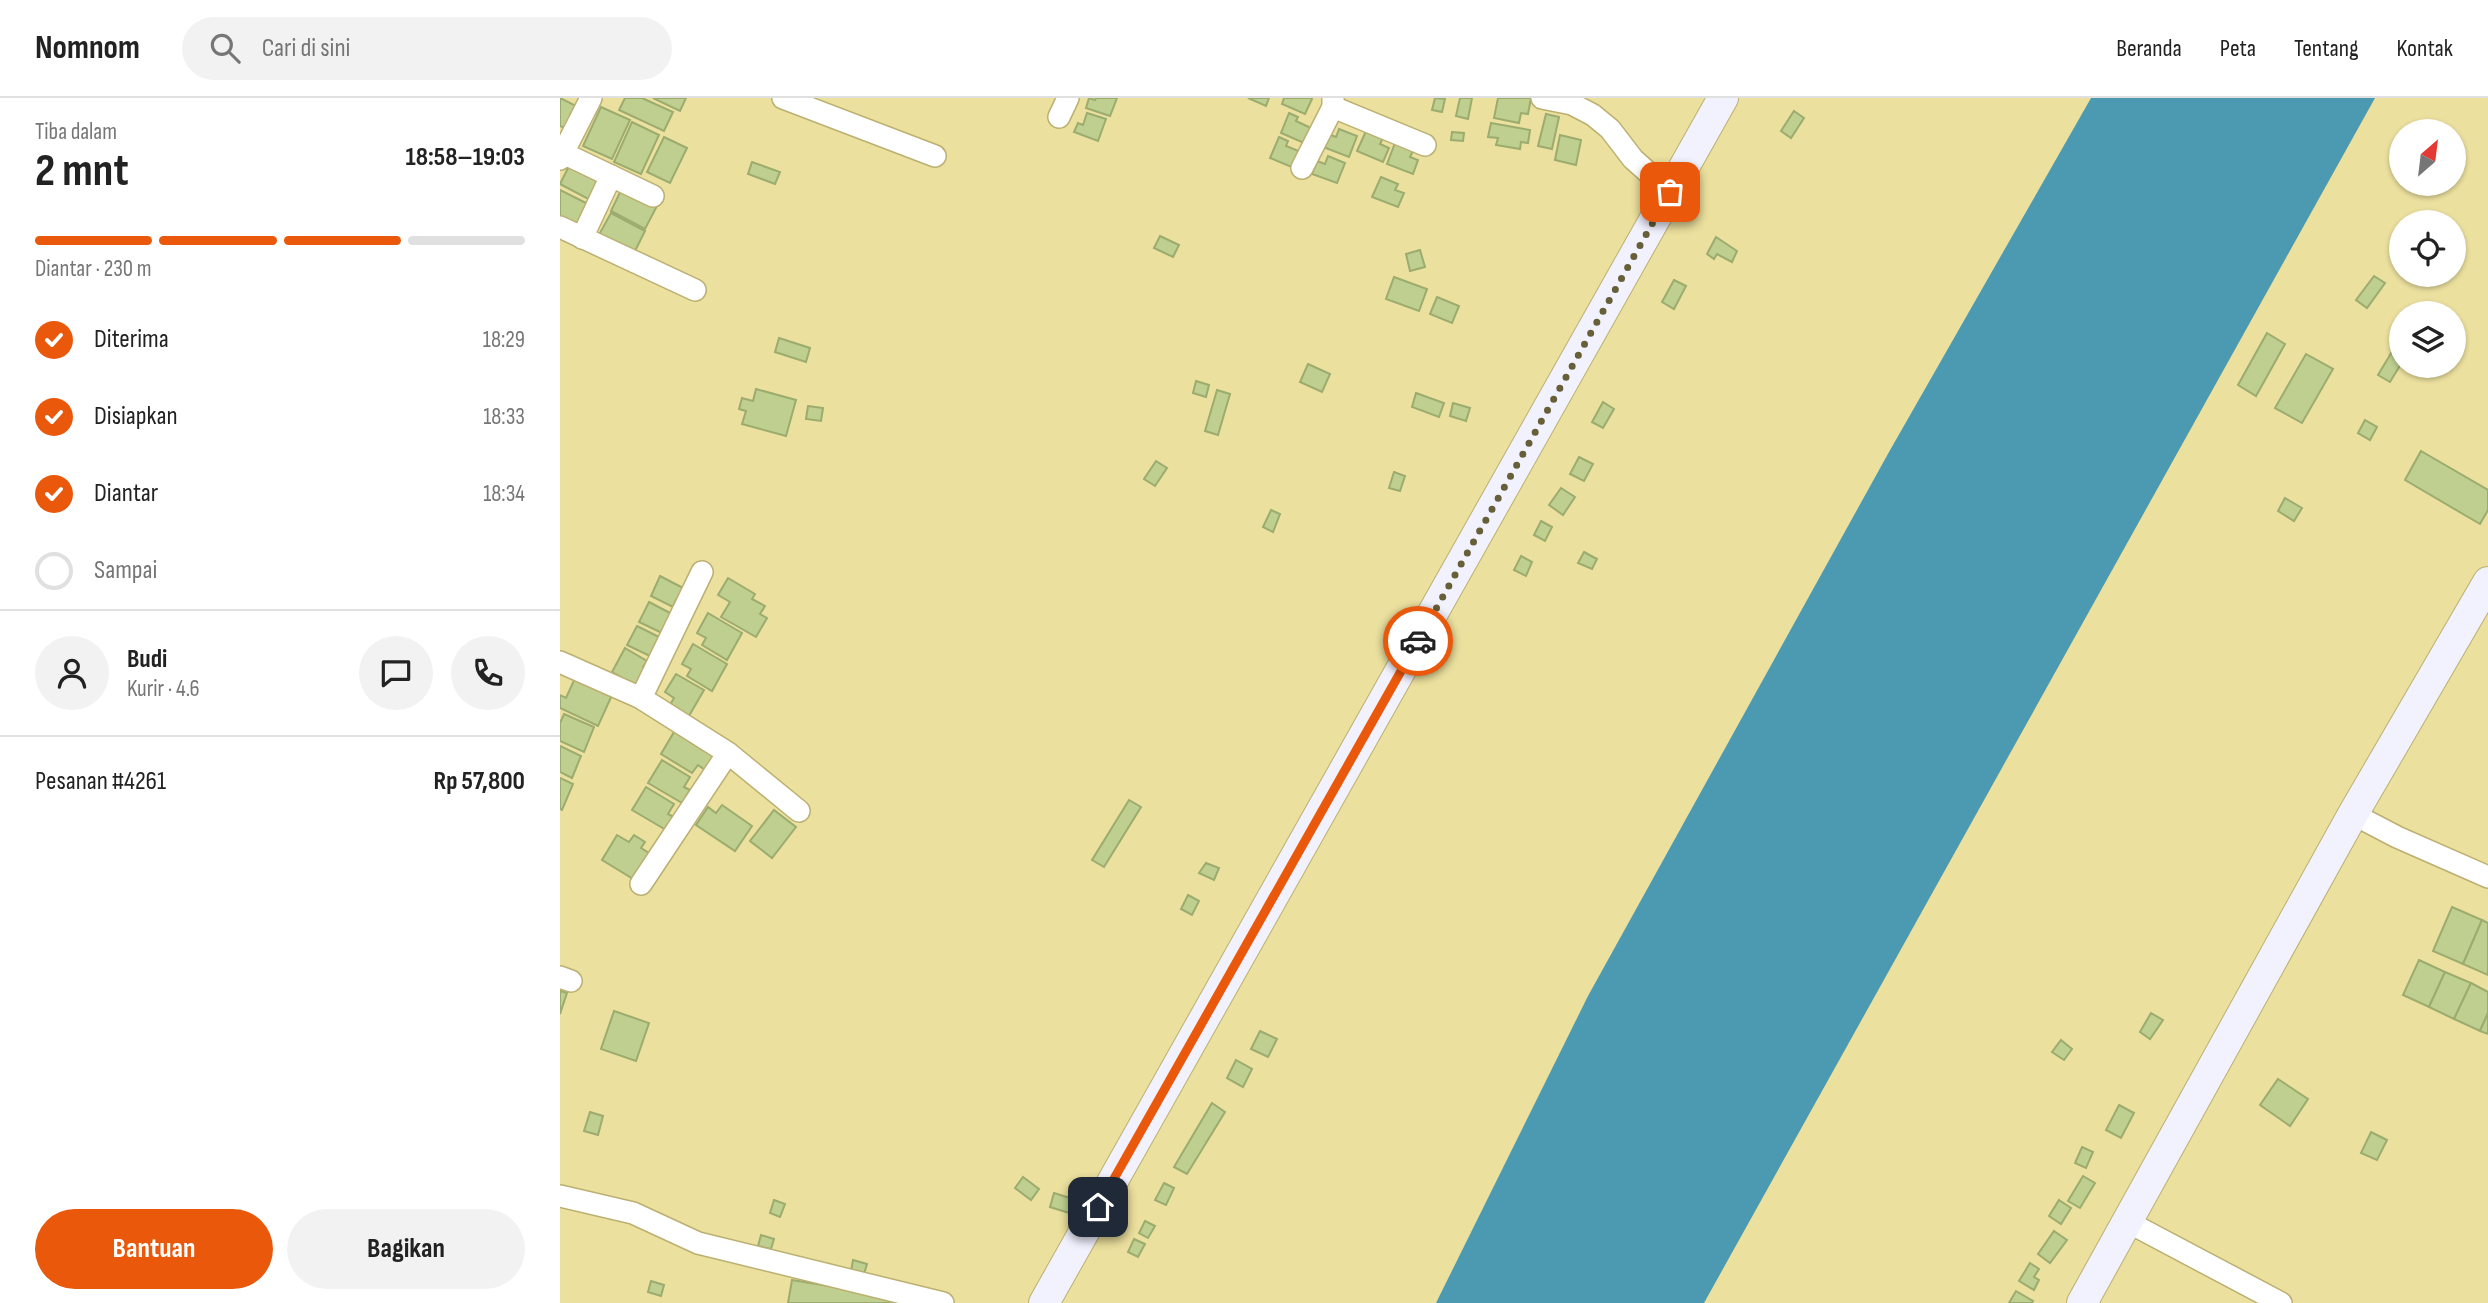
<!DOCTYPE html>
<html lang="id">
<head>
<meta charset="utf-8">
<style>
  body { margin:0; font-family:"Sofia Sans Condensed",sans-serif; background:#f2f2f2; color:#222; height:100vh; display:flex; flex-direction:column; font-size:26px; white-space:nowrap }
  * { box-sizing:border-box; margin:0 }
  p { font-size:23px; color:#767676 }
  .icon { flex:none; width:38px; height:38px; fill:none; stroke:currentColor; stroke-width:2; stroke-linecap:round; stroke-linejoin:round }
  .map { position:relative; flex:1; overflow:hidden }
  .sheet { display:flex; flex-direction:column; background:#fff; width:560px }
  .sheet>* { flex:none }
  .needle { width:46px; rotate:28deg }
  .tools { position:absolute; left:1829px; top:21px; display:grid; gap:14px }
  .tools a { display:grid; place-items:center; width:77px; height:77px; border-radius:50%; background:#fff; box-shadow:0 2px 5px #0004; font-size:35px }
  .pin { position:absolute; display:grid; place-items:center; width:60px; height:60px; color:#fff; margin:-30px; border-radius:14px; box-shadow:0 4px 10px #0006 }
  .courier { position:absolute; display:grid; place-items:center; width:70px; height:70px; margin:-35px; border:5px solid #ea580c; border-radius:50%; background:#fff; color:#222; box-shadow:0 2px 9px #0007 }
  .overview em { font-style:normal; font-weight:700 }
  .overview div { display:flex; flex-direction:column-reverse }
  .overview { display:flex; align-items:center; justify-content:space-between; height:119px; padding:0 35px }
  h1 { font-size:46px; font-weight:700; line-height:52px }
  .bar { display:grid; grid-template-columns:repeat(4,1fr); gap:10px 7px; align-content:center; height:84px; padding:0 35px }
  .bar i { height:9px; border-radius:5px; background:#e0e0e0 }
  .bar .active { background:#ea580c }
  .bar p { grid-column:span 4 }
  .line { display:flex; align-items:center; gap:18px; padding:0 35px; border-top:2px solid #e0e0e0 }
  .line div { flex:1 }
  .round { display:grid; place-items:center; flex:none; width:74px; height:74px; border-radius:37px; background:#f2f2f2 }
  ol { padding:0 35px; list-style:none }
  li { display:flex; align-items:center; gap:21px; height:77px }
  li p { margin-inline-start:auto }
  li .icon { padding:7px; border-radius:50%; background:#ea580c; color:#fff; stroke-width:4 }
  li:last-child { color:#767676 }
  li i { width:38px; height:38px; border:4px solid #e0e0e0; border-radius:50% }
  .primary-button { display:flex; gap:14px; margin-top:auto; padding:14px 35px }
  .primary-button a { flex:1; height:80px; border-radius:42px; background:#ea580c; color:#fff; font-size:28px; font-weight:700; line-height:80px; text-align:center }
  .primary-button a+a { background:#f2f2f2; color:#222 }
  header { display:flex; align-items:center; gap:42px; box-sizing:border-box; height:98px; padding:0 35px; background:#fff; border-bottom:2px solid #e0e0e0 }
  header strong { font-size:33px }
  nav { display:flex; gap:38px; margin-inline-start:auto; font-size:24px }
  .search { width:490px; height:63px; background:#f2f2f2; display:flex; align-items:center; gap:18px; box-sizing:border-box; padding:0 24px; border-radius:38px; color:#767676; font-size:26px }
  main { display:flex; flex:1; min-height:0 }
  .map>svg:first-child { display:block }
  .water { fill:#4b9ab1 }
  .building { fill:#bfcf90; stroke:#9cab6e; stroke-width:2 }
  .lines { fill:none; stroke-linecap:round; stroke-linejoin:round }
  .street-casing { stroke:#bbb071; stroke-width:24 }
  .secondary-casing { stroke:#bbb071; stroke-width:32 }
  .street { stroke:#fff; stroke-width:21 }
  .secondary { stroke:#f1f2fe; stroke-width:30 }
  .done { stroke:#665f38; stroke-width:7; stroke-dasharray:0 12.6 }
  .route { stroke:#ea580c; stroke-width:9 }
</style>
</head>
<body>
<header>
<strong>Nomnom</strong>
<div class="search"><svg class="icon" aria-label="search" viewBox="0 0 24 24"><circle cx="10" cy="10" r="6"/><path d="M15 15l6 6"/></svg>Cari di sini</div>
<nav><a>Beranda</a><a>Peta</a><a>Tentang</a><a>Kontak</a></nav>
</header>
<main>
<section class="sheet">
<div class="overview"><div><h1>2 mnt</h1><p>Tiba dalam</p></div><em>18:58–19:03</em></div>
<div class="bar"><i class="active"></i><i class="active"></i><i class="active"></i><i></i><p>Diantar · 230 m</p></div>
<ol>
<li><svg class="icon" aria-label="check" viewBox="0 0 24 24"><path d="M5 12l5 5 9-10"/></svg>Diterima<p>18:29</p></li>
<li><svg class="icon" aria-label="check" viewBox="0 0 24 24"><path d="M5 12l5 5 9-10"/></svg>Disiapkan<p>18:33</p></li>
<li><svg class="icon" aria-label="check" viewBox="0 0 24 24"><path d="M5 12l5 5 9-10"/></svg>Diantar<p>18:34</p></li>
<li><i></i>Sampai</li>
</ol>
<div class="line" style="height:126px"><a class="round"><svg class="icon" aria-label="person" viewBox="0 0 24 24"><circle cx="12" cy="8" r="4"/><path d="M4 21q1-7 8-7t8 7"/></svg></a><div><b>Budi</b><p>Kurir · 4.6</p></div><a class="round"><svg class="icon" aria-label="chat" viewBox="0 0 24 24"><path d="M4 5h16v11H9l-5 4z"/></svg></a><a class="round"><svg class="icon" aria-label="phone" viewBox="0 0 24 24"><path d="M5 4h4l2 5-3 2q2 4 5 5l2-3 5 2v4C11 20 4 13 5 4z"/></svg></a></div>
<div class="line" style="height:91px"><div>Pesanan #4261</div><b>Rp 57,800</b></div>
<div class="primary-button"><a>Bantuan</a><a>Bagikan</a></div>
</section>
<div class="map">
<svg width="1928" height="1205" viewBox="0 0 1928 1205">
  <rect width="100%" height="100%" fill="#ebe09e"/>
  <path class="water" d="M1531,0H1815L1144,1205H876L1028,898L1329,354Z"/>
  <g class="building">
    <path d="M0,0L20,10L8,32L0,28Z"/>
    <path d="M65,0H82L113,14L104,33L59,12Z"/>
    <path d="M93,0H126L120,13Z"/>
    <path d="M529,0L535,2L536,0H557L550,18L526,10Z"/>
    <path d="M688,0H709L706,8Z"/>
    <path d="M724,0H750L752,1L745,16L722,6Z"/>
    <path d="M875,0L885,1L882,14L872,12Z"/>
    <path d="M900,0H912L908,21L896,18Z"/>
    <path d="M938,0H971L968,16L961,15L959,25L934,20Z"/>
    <path d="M41,9L70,22L52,61L23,48Z"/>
    <path d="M1234,13L1244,20L1231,40L1221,33Z"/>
    <path d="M527,15L546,21L538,43L514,34L518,25L523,27Z"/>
    <path d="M729,15L738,19L736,23L751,30L744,45L721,35Z"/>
    <path d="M986,16L999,19L992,51L978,48Z"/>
    <path d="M72,24L99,37L81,76L54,64Z"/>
    <path d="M931,25L970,32L968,45L961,44L960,51L936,47L938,40L928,39Z"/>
    <path d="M779,31L797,38L789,59L763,49L768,36L776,39Z"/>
    <path d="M806,33L823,40L820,46L829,50L823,64L797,53Z"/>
    <path d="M892,34L904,35L903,43L891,42Z"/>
    <path d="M1000,37L1021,42L1016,67L995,62Z"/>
    <path d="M104,39L127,50L110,85L87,74Z"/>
    <path d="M719,39L728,43L726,48L741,54L734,70L710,60Z"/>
    <path d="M835,45L853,53L850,59L858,62L853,76L827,66Z"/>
    <path d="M768,58L785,65L777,85L752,76L757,63L765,66Z"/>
    <path d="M11,64L43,81L32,103L0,86Z"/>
    <path d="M192,64L220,74L215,86L188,76Z"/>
    <path d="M821,79L838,86L835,92L844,95L838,109L812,99Z"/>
    <path d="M63,88L98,106L85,131L51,113Z"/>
    <path d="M0,92L30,107L17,132L0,123Z"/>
    <path d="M51,115L85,133L71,161L36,142Z"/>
    <path d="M600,138L619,147L613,159L594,150Z"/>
    <path d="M1156,139L1177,153L1172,164L1157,156L1154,161L1147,156Z"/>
    <path d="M860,152L865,169L850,173L846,156Z"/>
    <path d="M1814,178L1825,185L1807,210L1796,202Z"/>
    <path d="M834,179L867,191L859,213L826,201Z"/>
    <path d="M1114,182L1126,188L1114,211L1102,204Z"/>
    <path d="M877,199L899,208L892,225L870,216Z"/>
    <path d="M1707,235L1725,246L1696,298L1678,287Z"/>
    <path d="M219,240L250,250L246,264L215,254Z"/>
    <path d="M1833,252L1841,256V266L1830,284L1818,277Z"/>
    <path d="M1746,256L1773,271L1742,325L1715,310Z"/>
    <path d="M748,266L770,276L762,294L740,284Z"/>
    <path d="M636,283L649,287L646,299L633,295Z"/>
    <path d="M196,291L236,302L226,338L182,326L186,313L179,311L182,300L193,303Z"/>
    <path d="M657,292L670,296L658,337L645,333Z"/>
    <path d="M856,295L884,305L879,319L852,309Z"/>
    <path d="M1043,304L1054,311L1043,330L1032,324Z"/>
    <path d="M893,305L910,310L906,323L890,318Z"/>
    <path d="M248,308L263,310L261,323L246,321Z"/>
    <path d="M1805,322L1817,329L1810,342L1798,335Z"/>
    <path d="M1861,353L1928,392V412L1920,426L1845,382Z"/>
    <path d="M1019,359L1033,366L1024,383L1010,376Z"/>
    <path d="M596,363L607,370L595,388L584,381Z"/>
    <path d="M834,374L845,378L840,393L829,390Z"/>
    <path d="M1001,390L1015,399L1003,417L989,407Z"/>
    <path d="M1725,400L1742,410L1734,423L1718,413Z"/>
    <path d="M711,412L720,416L713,434L703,429Z"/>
    <path d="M981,423L992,429L985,443L974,437Z"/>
    <path d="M1024,454L1037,461L1032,471L1018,465Z"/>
    <path d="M961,458L972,464L966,478L954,472Z"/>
    <path d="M100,478L127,492L121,505L116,502L113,509L91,498Z"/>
    <path d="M168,480L195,496L192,501L205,508L200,516L207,520L196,539L161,519L170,504L158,497Z"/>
    <path d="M89,504L116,518L102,535L79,524Z"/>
    <path d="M148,515L182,535L167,562L142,547L146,540L137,535Z"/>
    <path d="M77,528L99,539L96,545L100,548L94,560L67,547Z"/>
    <path d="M133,546L167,566L152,593L127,578L131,571L122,566Z"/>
    <path d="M65,550L87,563L83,569L88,572L78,589L52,574Z"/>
    <path d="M116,576L144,592L129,618L110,607L114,600L105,594Z"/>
    <path d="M16,578L53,595L38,628L0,610V597L6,600Z"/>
    <path d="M4,616L34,629L24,654L0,643V625Z"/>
    <path d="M117,629L159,655L148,674L138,667L132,675L101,656Z"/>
    <path d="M0,648L21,658L12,680L0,674Z"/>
    <path d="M102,662L130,679L124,689L130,692L122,705L88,685Z"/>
    <path d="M0,680L13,686L2,712L0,711Z"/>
    <path d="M86,689L114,706L108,716L114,719L106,732L72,712Z"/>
    <path d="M569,702L581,709L544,769L532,762Z"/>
    <path d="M162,707L192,728L175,753L136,727L148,709L156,715Z"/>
    <path d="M214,712L236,729L212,760L190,743Z"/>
    <path d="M57,737L69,744L74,737L85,744L81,750L94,758L78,784L42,762Z"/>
    <path d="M646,765L659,770L654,782L639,775Z"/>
    <path d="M628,797L639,803L632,817L621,811Z"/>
    <path d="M1892,809L1922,822L1903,866L1873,853Z"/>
    <path d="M1922,822L1928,825V877L1903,866Z"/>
    <path d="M1859,862L1885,874L1869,909L1843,897Z"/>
    <path d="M1885,874L1911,885L1894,921L1869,909Z"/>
    <path d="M1911,885L1928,894V915L1920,933L1894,921Z"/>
    <path d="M0,893L7,895L0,916Z"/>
    <path d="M54,913L89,925L76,963L41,951Z"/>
    <path d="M1591,915L1603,922L1590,941L1580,934Z"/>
    <path d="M1928,915V936L1920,933Z"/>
    <path d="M700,933L717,941L708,959L691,951Z"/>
    <path d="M1501,942L1512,951L1504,962L1492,954Z"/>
    <path d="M676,962L692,971L683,989L667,980Z"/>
    <path d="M1718,981L1748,1001L1730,1028L1700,1007Z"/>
    <path d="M652,1005L665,1014L627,1076L614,1069Z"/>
    <path d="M1559,1007L1574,1015L1561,1040L1546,1032Z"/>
    <path d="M30,1014L43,1018L38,1037L24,1033Z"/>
    <path d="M1811,1034L1827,1042L1817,1062L1801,1055Z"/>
    <path d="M1522,1049L1533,1054L1526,1070L1515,1065Z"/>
    <path d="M1523,1078L1535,1085L1520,1110L1508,1103Z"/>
    <path d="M463,1079L479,1091L471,1102L455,1090Z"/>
    <path d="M604,1085L614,1090L606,1107L595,1102Z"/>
    <path d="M494,1095L513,1101L509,1115L490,1109Z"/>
    <path d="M214,1102L225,1106L220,1119L210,1115Z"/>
    <path d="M1499,1102L1511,1110L1501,1126L1489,1118Z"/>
    <path d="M585,1123L595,1128L588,1140L579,1135Z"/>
    <path d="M1494,1133L1507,1142L1490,1165L1478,1156Z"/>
    <path d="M201,1137L214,1141L211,1151L198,1148Z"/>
    <path d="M574,1141L585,1146L578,1159L568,1154Z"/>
    <path d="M293,1162L307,1166L304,1176L291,1173Z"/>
    <path d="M1470,1165L1479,1171L1474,1179L1479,1182L1474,1192L1459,1183Z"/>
    <path d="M232,1182L349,1201L348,1205H228Z"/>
    <path d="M91,1183L104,1187L101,1198L88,1194Z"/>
    <path d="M1456,1193L1473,1203L1472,1205H1449Z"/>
  </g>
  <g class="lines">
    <defs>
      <g id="street">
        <path d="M223,0L375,58"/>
        <path d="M982,0L1012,6L1033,17L1050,31L1073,61L1110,94"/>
        <path d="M773,9L865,47"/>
        <path d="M499,19L508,0"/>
        <path d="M3,55L93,98"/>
        <path d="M0,61L31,0"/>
        <path d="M742,70L773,9V0"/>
        <path d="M0,129L135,192"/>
        <path d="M22,140L51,78"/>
        <path d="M0,564L81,600L142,474"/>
        <path d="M81,600L168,655L239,713"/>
        <path d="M1793,716L1837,739L1928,779"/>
        <path d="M81,786L168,655"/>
        <path d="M0,879L11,883"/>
        <path d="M0,1098L73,1115L138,1145L383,1205"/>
        <path d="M1568,1124L1721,1205"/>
      </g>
      <g id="secondary">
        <path d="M484,1205L1163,0"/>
        <path d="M1522,1205L1793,716L1928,484"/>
      </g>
    </defs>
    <use href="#street" class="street-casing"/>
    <use href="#secondary" class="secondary-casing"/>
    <use href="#street" class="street"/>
    <use href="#secondary" class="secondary"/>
  </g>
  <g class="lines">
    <path class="done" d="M858,543L1110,94"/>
    <path class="route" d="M538,1109L858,543"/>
  </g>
</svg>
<div class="tools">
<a><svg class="needle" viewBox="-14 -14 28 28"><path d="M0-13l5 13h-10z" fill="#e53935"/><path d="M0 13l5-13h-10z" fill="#767676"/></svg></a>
<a><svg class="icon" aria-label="locate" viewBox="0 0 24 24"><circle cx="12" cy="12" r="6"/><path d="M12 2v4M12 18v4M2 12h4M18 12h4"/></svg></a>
<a><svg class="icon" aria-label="layers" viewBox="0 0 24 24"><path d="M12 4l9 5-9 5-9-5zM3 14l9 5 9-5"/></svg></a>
</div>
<div class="pin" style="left:1110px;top:94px;background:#ea580c"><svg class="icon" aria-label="bag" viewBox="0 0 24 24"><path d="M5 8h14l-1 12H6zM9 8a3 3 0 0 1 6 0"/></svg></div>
<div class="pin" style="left:538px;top:1109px;background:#1f2937"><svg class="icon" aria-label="home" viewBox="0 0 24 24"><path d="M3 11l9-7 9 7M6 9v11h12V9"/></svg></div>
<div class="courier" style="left:858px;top:543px"><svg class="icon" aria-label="car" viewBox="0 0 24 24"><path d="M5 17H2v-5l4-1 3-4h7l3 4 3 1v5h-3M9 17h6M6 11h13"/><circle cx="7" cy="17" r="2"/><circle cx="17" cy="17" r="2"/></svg></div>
</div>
</main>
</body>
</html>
